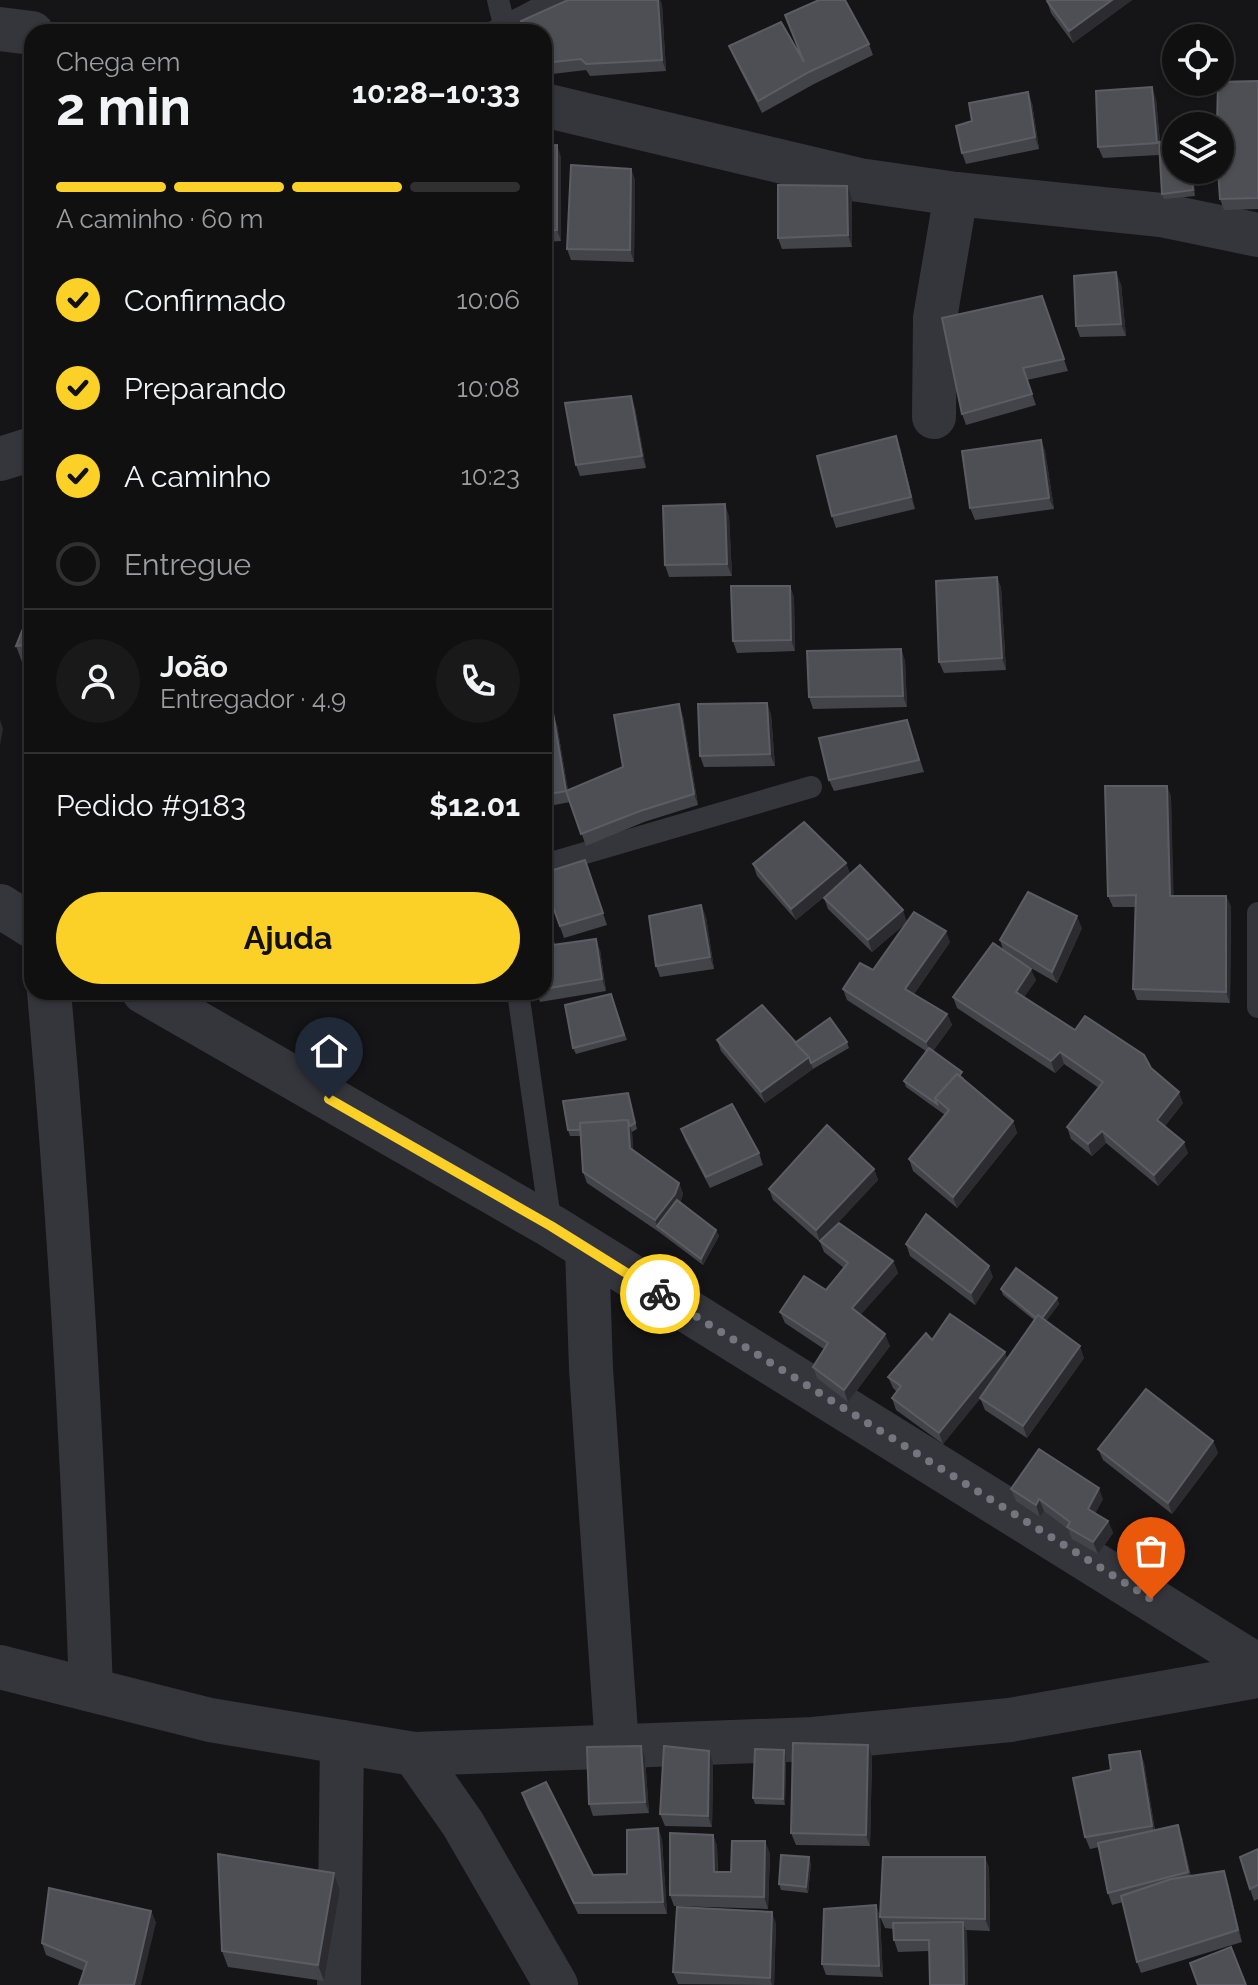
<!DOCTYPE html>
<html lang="pt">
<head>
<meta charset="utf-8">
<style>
  body { margin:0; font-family:Raleway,sans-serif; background:#19191a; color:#f1f3f6; height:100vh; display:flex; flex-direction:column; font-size:30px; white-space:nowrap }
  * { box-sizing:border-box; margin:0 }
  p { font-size:26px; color:#9c9d9f }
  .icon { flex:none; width:44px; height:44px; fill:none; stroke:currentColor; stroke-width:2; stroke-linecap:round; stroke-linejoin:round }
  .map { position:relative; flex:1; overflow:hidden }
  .sheet { position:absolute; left:24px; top:24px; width:528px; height:976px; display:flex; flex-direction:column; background:#101011; border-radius:24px; box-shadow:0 2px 6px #0004,0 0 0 2px #303031 }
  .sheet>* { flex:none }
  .fabs { position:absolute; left:1162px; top:24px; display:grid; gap:16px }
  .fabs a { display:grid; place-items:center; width:72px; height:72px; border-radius:50%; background:#101011; box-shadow:0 2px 6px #0004,0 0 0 2px #303031; font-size:40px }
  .pin { position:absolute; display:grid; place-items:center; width:68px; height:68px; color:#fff; margin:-82px -34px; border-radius:50% 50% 50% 0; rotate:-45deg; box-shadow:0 0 8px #0007 }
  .pin .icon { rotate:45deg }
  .courier { position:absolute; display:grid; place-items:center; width:80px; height:80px; margin:-40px; border:6px solid #fbd128; border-radius:50%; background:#fff; color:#222; box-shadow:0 2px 10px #0007 }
  .summary em { font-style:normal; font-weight:700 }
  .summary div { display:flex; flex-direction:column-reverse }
  .summary { display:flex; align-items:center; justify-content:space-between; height:136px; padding:0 32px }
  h1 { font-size:52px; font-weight:700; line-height:60px }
  .bar { display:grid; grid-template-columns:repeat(4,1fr); gap:12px 8px; align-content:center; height:96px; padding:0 32px }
  .bar i { height:10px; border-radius:6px; background:#303031 }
  .bar .on { background:#fbd128 }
  .bar p { grid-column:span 4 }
  .line { display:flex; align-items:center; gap:20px; padding:0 32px; border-top:2px solid #303031 }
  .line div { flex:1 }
  .round { display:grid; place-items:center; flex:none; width:84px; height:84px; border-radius:42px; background:#19191a }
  ol { padding:0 32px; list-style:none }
  li { display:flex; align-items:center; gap:24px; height:88px }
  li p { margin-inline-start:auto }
  li .icon { padding:8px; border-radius:50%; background:#fbd128; color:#111; stroke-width:4 }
  li:last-child { color:#9c9d9f }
  li i { width:44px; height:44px; border:4px solid #303031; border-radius:50% }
  .primary-button { display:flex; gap:16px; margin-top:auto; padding:16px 32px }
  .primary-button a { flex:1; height:92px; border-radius:48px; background:#fbd128; color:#111; font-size:32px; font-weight:700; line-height:92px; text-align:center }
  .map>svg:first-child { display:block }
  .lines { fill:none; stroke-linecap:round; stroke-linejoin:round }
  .lane { stroke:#35363c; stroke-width:22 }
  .street { stroke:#35363c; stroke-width:44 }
  .wall { fill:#434449 }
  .shaded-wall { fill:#2c2c30 }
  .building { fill:#4e4f55; stroke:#5c5d64; stroke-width:2 }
  .done { stroke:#73757f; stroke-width:8; stroke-dasharray:0 14.4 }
  .route { stroke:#fbd128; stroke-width:10 }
</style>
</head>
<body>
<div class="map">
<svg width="1258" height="1985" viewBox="0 0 1258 1985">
  <rect width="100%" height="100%" fill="#151517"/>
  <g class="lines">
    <g class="lane">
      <path d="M498,0L506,32"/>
      <path d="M493,32L555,0"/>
      <path d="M544,865L811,787"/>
      <path d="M1258,913V1007"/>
      <path d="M518,992L551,1226"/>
    </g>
    <g class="street">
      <path d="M0,29L32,33"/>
      <path d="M544,105L859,180L956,194L1161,215L1258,235"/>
      <path d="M934,417L935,318L956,194"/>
      <path d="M0,459L32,449"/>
      <path d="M0,906L32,926"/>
      <path d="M49,992C70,1224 83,1456 91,1690"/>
      <path d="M144,992L551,1226L1258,1666"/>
      <path d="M587,1249L591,1369L617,1747"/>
      <path d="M0,1667L210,1720L414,1754L813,1739L1010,1720L1258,1676"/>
      <path d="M414,1754L463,1824L556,1985"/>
      <path d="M339,1985L342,1742"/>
    </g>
  </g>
  <g class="wall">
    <path d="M568,0H660L662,5L666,71L590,76L586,70L544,75V32Z"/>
    <path d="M1048,0H1132L1073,43L1051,13L1047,1Z"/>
    <path d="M869,44L873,55L814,84L762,113L734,58L729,46L802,60Z"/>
    <path d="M1258,81V209L1224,210L1220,199Z"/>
    <path d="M1156,99L1160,142L1193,170L1195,196L1164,199L1162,194L1159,155L1103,158L1098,147Z"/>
    <path d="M1032,103L1039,149L966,164L962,153Z"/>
    <path d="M544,146L561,157V241L544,242Z"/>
    <path d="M631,169L635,180L634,262L571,260L567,249Z"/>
    <path d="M852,198V247L782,249L778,238Z"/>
    <path d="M1121,284L1126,336L1080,337L1076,326Z"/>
    <path d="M1042,296L1068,371L1027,380L1036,405L966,425L962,414Z"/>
    <path d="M635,408L646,468L580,476L576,465Z"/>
    <path d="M1041,440L1045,451L1054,509L975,520L970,508Z"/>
    <path d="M900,448L915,509L836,528L832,516Z"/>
    <path d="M729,516L732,576L669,577L665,565Z"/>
    <path d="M997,577L1001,588L1006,670L944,673L939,662Z"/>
    <path d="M790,586L794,598L795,651L737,653L733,641Z"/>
    <path d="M32,606V661L22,662L16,646Z"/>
    <path d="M905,660L907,707L813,709L809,697Z"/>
    <path d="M544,714L557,725L568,790L623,767L683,716L698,805L644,822L586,846L570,802L544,807Z"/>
    <path d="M771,714L775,766L704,767L700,756Z"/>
    <path d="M911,732L924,772L834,791L829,780Z"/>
    <path d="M1167,786L1171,797L1173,896H1226L1231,907L1230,1003L1137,1000L1133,989L1135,907H1113L1108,896Z"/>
    <path d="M585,860L607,925L564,938L544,882Z"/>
    <path d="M846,863L850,874L907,922L950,942L914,994L947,1014L952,1025L933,1051L964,1078L963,1079L1013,1121L1017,1133L957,1208L913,1171L909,1159L945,1115L906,1087L904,1081L926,1051L847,1000L843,989L873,970L907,922L872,952L828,909L824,898L836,887L796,920L757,876L753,864Z"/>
    <path d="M701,905L706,917L714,969L660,977L656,966Z"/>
    <path d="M549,926L555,944L600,950L606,991L540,1002L537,992H544V927Z"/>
    <path d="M1082,928L1057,983L1024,964L1036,980L1024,997L1075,1030L1151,1068L1183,1103L1165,1126L1188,1153L1158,1186L1106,1143L1092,1156L1071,1139L1067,1127L1099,1088L1064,1064L1055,1073L957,1008L953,997L1003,950L1000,940Z"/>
    <path d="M611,994L627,1040L576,1054L573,1048Z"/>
    <path d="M717,1040L795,1043L847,1042L849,1048L813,1069L765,1103L721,1051Z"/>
    <path d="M630,1099L637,1129L632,1132L633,1151L679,1183L683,1194L680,1203L716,1230L719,1236L703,1265L659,1232L587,1183L583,1172L581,1136H570L568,1130Z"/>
    <path d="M681,1129L759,1153L763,1165L710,1188L685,1140Z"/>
    <path d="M874,1169L878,1180L828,1233L893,1261L898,1273L860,1315L890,1346L848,1402L817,1378L813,1367L824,1349L785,1323L780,1312L826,1290L844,1268L824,1252L820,1242L773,1200L769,1189Z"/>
    <path d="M906,1244L993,1277L975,1305L910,1256Z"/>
    <path d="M1001,1289L1057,1298L1059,1304L1046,1321L1084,1358L1027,1438L985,1410L980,1398L943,1444L896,1410L892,1398L897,1392L893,1388L888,1377L932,1340L1005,1352L1007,1359L1034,1320L1003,1295Z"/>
    <path d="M1213,1441L1218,1453L1172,1514L1103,1460L1098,1449Z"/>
    <path d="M1011,1489L1103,1499L1095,1513L1108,1521L1113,1533L1098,1554L1072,1539L1068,1529L1044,1511L1040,1517L1016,1501Z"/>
    <path d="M1140,1751L1144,1763L1155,1830L1182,1837L1191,1876L1224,1871L1228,1883L1242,1942L1141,1973L1137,1962L1123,1902L1112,1905L1108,1893L1099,1847L1090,1849L1085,1837L1111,1770Z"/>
    <path d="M786,1756L785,1805L755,1804L753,1798Z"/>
    <path d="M872,1756L870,1846L796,1845L791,1833Z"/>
    <path d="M645,1758L649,1813L593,1816L589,1804Z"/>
    <path d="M713,1763L712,1827L665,1826L660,1814Z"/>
    <path d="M522,1793L593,1875L627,1874L658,1828L662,1840L667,1914H578L526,1805Z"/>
    <path d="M713,1835L717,1846L718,1872H731L770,1853L768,1909L674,1906L670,1895Z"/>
    <path d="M1258,1849V1899L1254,1901L1250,1889Z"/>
    <path d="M985,1857L989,1868L990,1931L966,1930L967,1934L968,1985H930L929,1951L898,1952L894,1940V1929L885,1928L880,1917Z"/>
    <path d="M811,1863L808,1893L781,1890L779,1884Z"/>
    <path d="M334,1873L340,1890L324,1981L228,1967L222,1951Z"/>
    <path d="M876,1905L880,1917L883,1977L826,1975L822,1964Z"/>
    <path d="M151,1911L156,1923L84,1971L46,1955L42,1943Z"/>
    <path d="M776,1923L774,1985L678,1984L673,1972Z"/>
  </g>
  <g class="shaded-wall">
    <path d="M658,0H660L662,5L666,71L662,60Z"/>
    <path d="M1112,0H1132L1073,43L1069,31Z"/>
    <path d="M1152,87L1156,99L1161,155L1157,143Z"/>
    <path d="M1028,92L1032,103L1039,149L1035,137Z"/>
    <path d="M557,145L561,157V241L557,230Z"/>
    <path d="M631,169L635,180L634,262L630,250Z"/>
    <path d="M1191,170H1193L1195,196L1193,190Z"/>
    <path d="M847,186L852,198V247L848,235Z"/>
    <path d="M1116,272L1121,284L1126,336L1121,324Z"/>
    <path d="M631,396L635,408L646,468L642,456Z"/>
    <path d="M896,436L900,448L915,509L911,497Z"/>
    <path d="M1041,440L1045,451L1054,509L1049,498Z"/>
    <path d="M725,504L729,516L732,576L727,564Z"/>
    <path d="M997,577L1001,588L1006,670L1002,658Z"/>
    <path d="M790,586L794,598L795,651L791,640Z"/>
    <path d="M901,649L905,660L907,707L903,696Z"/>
    <path d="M767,703L771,714L775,766L770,754Z"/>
    <path d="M679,704L683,716L698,805L694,794Z"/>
    <path d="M553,713L557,725L570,802L566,791Z"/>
    <path d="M0,720L3,729L0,745Z"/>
    <path d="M1167,786L1171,797L1174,907L1170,896Z"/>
    <path d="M846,863L850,875L796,920L791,909Z"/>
    <path d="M1226,896L1231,907L1230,1003L1226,992Z"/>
    <path d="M701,905L706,917L714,969L710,957Z"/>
    <path d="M903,910L907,922L872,952L868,940Z"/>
    <path d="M1077,916L1082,928L1057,983L1052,972Z"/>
    <path d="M946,931L950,942L909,1001L905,989Z"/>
    <path d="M596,939L600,950L606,991L602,979Z"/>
    <path d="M1031,969L1036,980L1020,1003L1016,992Z"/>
    <path d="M947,1014L952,1025L931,1054L926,1042Z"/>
    <path d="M1060,1052L1064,1064L1055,1073L1051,1061Z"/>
    <path d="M809,1057L813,1069L765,1103L761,1092Z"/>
    <path d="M1179,1092L1183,1103L1161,1131L1157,1120Z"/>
    <path d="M628,1120L632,1132L634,1160L630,1148Z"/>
    <path d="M1013,1121L1017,1133L957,1208L953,1197Z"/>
    <path d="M1102,1131L1106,1143L1092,1156L1088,1144Z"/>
    <path d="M1184,1142L1188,1153L1158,1186L1154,1175Z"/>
    <path d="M874,1169L878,1180L820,1242L816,1230Z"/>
    <path d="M679,1183L683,1194L679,1206L657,1226L655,1220Z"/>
    <path d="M716,1230L719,1236L703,1265L701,1259Z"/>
    <path d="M893,1261L898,1273L856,1320L852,1308Z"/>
    <path d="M989,1266L993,1277L975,1305L971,1293Z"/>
    <path d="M1057,1298L1059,1304L1042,1327L1040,1321Z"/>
    <path d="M885,1334L890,1346L848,1402L844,1390Z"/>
    <path d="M1080,1346L1084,1358L1027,1438L1023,1426Z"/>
    <path d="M1005,1352L1009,1364L943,1444L939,1433Z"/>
    <path d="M1213,1441L1218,1453L1172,1514L1168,1503Z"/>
    <path d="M1099,1488L1103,1499L1092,1520L1088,1509Z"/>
    <path d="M1039,1499L1044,1511L1040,1517L1036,1505Z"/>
    <path d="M1108,1521L1113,1533L1098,1554L1093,1542Z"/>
    <path d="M868,1745L872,1756L870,1846L866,1835Z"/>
    <path d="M641,1746L645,1758L649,1813L645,1802Z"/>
    <path d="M784,1750L786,1756L785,1805L783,1799Z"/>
    <path d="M709,1751L713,1763L712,1827L708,1816Z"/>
    <path d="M1140,1751L1144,1763L1156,1838L1152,1826Z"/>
    <path d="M1178,1825L1182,1837L1192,1884L1188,1872Z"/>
    <path d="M658,1828L662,1840L667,1914L663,1902Z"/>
    <path d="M713,1835L717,1846L718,1884L714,1872Z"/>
    <path d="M765,1841L770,1853L768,1909L764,1897Z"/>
    <path d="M809,1857L811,1863L808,1893L806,1887Z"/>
    <path d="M985,1857L989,1868L990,1931L985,1919Z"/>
    <path d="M1224,1871L1228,1883L1242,1942L1238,1930Z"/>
    <path d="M334,1873L340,1890L324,1981L318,1965Z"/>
    <path d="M876,1905L880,1917L883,1977L879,1966Z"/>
    <path d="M151,1911L156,1923L141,1985H134Z"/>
    <path d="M772,1912L776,1923L774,1985H772L770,1978Z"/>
    <path d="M963,1922L967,1934L968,1985H964Z"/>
  </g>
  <g class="building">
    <path d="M568,0H658L662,60L586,64L581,59L544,63V32H523L521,21Z"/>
    <path d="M819,0H845L869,44L809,72L758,101L729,46L781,22L804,62L785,15Z"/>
    <path d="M1048,0H1112L1069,31L1047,1Z"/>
    <path d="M1258,81V198L1220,199L1218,170H1220V126H1217L1218,82Z"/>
    <path d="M1152,87L1157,143L1098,147L1096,91Z"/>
    <path d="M1028,92L1035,137L962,153L956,126L972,121L969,103Z"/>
    <path d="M1159,142H1176V170H1191L1193,190L1162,194Z"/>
    <path d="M557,145V230H544V146Z"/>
    <path d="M571,165L631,169L630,250L567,249Z"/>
    <path d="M778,185L847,186L848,235L778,238Z"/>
    <path d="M1116,272L1121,324L1076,326L1074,276Z"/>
    <path d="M1042,296L1064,359L1023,368L1032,394L962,414L942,318Z"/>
    <path d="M631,396L642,456L576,465L565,403Z"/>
    <path d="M896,436L911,497L832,516L817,456Z"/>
    <path d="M1041,440L1049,498L970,508L962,451Z"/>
    <path d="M725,504L727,564L665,565L663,506Z"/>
    <path d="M997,577L1002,658L939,662L936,581Z"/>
    <path d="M731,586H790L791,640L733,641Z"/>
    <path d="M32,606V644L16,646Z"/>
    <path d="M901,649L903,696L809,697L807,651Z"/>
    <path d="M767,703L770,754L700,756L698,704Z"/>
    <path d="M679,704L694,794L640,811L581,834L566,791L623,767L614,715Z"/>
    <path d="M553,713L566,791L544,795V714Z"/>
    <path d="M907,720L919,760L829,780L819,738Z"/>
    <path d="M1105,786H1167L1170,896H1226V992L1133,989L1136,895L1108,896Z"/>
    <path d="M804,822L846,863L791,909L753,864Z"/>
    <path d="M585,860L603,913L560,926L544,882V873Z"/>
    <path d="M860,865L903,910L868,940L824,898Z"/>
    <path d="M1028,892L1077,916L1052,972L1000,940Z"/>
    <path d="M701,905L710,957L656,966L649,916Z"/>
    <path d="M914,912L946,931L905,989L947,1014L926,1042L843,989L860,963L873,970Z"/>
    <path d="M549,926L553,945L596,939L602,979L544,989V927Z"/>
    <path d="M993,943L1031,969L1016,992L1075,1030L1085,1016L1144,1055L1151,1068L1179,1092L1157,1120L1184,1142L1154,1175L1102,1131L1088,1144L1067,1127L1103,1082L1060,1052L1051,1061L953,997Z"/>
    <path d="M611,994L624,1035L573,1048L565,1005Z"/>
    <path d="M762,1005L809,1057L761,1092L717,1040Z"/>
    <path d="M830,1018L847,1042L811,1063L809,1057L795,1043Z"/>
    <path d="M929,1048L962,1072L959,1076L957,1074L935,1098L937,1104L904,1081Z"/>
    <path d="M957,1074L1013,1121L953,1197L909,1159L949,1110L935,1098Z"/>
    <path d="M628,1093L635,1123L630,1126L628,1120L580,1123V1130H568L563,1101Z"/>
    <path d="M732,1104L759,1153L706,1177L681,1129Z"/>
    <path d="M628,1120L630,1148L679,1183L675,1194L655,1220L583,1172L580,1123Z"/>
    <path d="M827,1125L874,1169L816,1230L769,1189Z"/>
    <path d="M677,1200L716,1230L701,1259L657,1226Z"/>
    <path d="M926,1214L989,1266L971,1293L906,1244Z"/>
    <path d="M839,1223L893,1261L852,1308L885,1334L844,1390L813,1367L828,1343L780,1312L804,1276L826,1290L848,1263L820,1241Z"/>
    <path d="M1016,1268L1057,1298L1042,1318L1038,1315L1036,1318L1001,1289Z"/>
    <path d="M950,1314L1005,1352L939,1433L892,1398L901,1386L888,1377L926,1333L932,1340Z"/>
    <path d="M1038,1315L1080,1346L1023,1426L980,1398Z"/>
    <path d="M1146,1389L1213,1441L1168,1503L1098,1449Z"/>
    <path d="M1039,1449L1099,1488L1088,1509L1108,1521L1093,1542L1067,1527L1070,1522L1039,1499L1036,1505L1011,1489Z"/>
    <path d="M793,1743L868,1745L866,1835L791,1833Z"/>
    <path d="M641,1746L645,1802L589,1804L587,1747Z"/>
    <path d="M664,1746L709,1751L708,1816L660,1814Z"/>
    <path d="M755,1749L784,1750L783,1799L753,1798Z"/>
    <path d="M1140,1751L1152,1826L1085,1837L1073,1778L1111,1770L1109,1755Z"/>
    <path d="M546,1782L593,1875L627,1874V1830L658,1828L663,1902L574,1903L522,1793Z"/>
    <path d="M1178,1825L1188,1872L1108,1893L1098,1843Z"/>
    <path d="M670,1833L713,1835L714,1872H731L732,1841H765L764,1897L670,1895Z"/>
    <path d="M1258,1849V1885L1250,1889L1240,1857Z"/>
    <path d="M218,1854L334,1873L318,1965L222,1951Z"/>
    <path d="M781,1855L809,1857L806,1887L779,1884Z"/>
    <path d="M883,1857H985V1919L880,1917Z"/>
    <path d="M1224,1871L1238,1930L1137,1962L1121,1896L1171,1879Z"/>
    <path d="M49,1888L151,1911L134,1985H79L87,1962L42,1943Z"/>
    <path d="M876,1905L879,1966L822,1964L824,1909Z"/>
    <path d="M677,1907L772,1912L770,1978L673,1972Z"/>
    <path d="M963,1922L964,1985H930L929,1940H894L893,1923Z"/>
    <path d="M1231,1947L1246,1985H1198L1190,1963Z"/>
  </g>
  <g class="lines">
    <path class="done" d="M660,1294L1151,1599"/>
    <path class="route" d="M329,1099L551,1226L660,1294"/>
  </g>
</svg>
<div class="fabs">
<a><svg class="icon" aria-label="locate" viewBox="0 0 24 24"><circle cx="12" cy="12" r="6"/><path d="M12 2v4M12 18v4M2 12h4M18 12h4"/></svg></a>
<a><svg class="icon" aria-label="layers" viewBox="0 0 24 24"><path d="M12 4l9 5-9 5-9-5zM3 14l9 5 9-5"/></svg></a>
</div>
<div class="pin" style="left:1151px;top:1599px;background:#ea580c"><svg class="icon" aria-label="bag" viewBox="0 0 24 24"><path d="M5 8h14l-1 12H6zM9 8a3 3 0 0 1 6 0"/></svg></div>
<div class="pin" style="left:329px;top:1099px;background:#1f2937"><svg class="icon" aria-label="home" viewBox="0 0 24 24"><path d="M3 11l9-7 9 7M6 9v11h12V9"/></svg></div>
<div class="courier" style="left:660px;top:1294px"><svg class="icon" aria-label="bike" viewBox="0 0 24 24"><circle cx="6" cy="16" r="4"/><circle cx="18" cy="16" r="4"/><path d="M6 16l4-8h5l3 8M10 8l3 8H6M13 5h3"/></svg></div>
<section class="sheet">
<div class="summary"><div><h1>2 min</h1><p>Chega em</p></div><em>10:28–10:33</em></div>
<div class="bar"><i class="on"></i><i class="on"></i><i class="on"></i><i></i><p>A caminho · 60 m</p></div>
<ol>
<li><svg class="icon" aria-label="check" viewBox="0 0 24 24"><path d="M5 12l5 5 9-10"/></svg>Confirmado<p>10:06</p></li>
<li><svg class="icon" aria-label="check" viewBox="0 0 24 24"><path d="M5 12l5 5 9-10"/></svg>Preparando<p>10:08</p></li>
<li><svg class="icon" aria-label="check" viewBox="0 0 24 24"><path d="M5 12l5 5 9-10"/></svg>A caminho<p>10:23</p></li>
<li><i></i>Entregue</li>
</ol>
<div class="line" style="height:144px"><a class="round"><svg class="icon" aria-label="person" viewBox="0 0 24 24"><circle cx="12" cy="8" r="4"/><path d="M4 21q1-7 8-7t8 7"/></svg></a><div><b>João</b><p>Entregador · 4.9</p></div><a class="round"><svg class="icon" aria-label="phone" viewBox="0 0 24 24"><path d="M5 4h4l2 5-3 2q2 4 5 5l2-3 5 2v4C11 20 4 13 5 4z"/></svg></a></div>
<div class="line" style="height:104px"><div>Pedido #9183</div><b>$12.01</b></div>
<div class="primary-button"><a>Ajuda</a></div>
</section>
</div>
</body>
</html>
